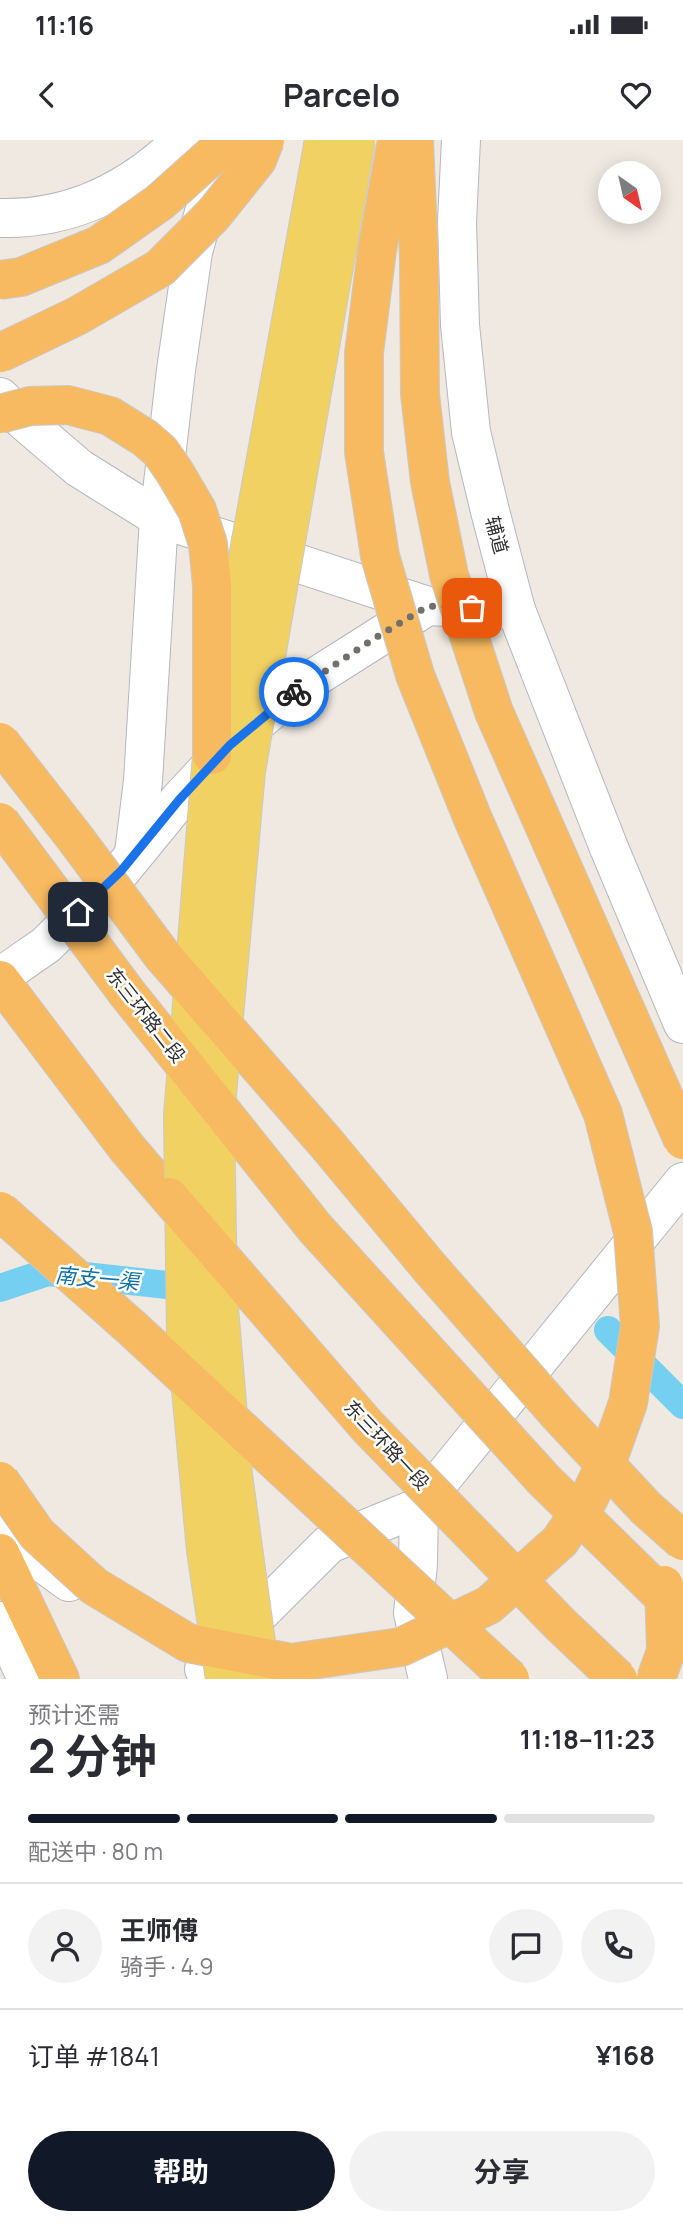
<!DOCTYPE html>
<html lang="zh">
<head>
<meta charset="utf-8">
<style>
  body { margin:0; font-family:Manrope,"Noto Sans SC",sans-serif; background:#f2f2f3; color:#2b2b33; height:100vh; display:flex; flex-direction:column; font-size:26px; white-space:nowrap }
  * { box-sizing:border-box; margin:0 }
  p { font-size:23px; color:#7c7c81 }
  .icon { flex:none; width:38px; height:38px; fill:none; stroke:currentColor; stroke-width:2; stroke-linecap:round; stroke-linejoin:round }
  .map { position:relative; height:1539px; overflow:hidden }
  .sheet { display:flex; flex-direction:column; background:#fff; flex:1 }
  .sheet>* { flex:none }
  .needle { width:46px; rotate:146deg }
  .buttons { position:absolute; left:598px; top:21px; display:grid; gap:14px }
  .buttons a { display:grid; place-items:center; width:63px; height:63px; border-radius:50%; background:#fff; box-shadow:0 4px 18px #0003; font-size:35px }
  .pin { position:absolute; display:grid; place-items:center; width:60px; height:60px; color:#fff; margin:-30px; border-radius:14px; box-shadow:0 4px 10px #0006 }
  .courier { position:absolute; display:grid; place-items:center; width:70px; height:70px; margin:-35px; border:5px solid #1a73e8; border-radius:50%; background:#fff; color:#222; box-shadow:0 2px 9px #0007 }
  .head em { font-style:normal; font-weight:700 }
  .head div { display:flex; flex-direction:column-reverse }
  .head { display:flex; align-items:center; justify-content:space-between; height:119px; padding:0 28px }
  h1 { font-size:46px; font-weight:700; line-height:52px }
  .bar { display:grid; grid-template-columns:repeat(4,1fr); gap:10px 7px; align-content:center; height:84px; padding:0 28px }
  .bar i { height:9px; border-radius:5px; background:#e1e1e2 }
  .bar .selected { background:#111827 }
  .bar p { grid-column:span 4 }
  .line { display:flex; align-items:center; gap:18px; padding:0 28px; border-top:2px solid #e1e1e2 }
  .line div { flex:1 }
  .round { display:grid; place-items:center; flex:none; width:74px; height:74px; border-radius:37px; background:#f2f2f3 }
  .action { display:flex; gap:14px; margin-top:auto; padding:14px 28px }
  .action a { flex:1; height:80px; border-radius:42px; background:#111827; color:#fff; font-size:28px; font-weight:700; line-height:80px; text-align:center }
  .action a+a { background:#f2f2f3; color:#2b2b33 }
  .status { display:flex; justify-content:space-between; align-items:center; height:49px; padding:0 35px; background:#fff; direction:ltr }
  .status svg { height:19px; fill:currentColor }
  header { display:flex; justify-content:space-between; align-items:center; height:91px; padding:0 28px; background:#fff; font-size:32px; font-weight:700 }
  .map>svg:first-child { display:block }
  .lines { fill:none; stroke-linecap:round; stroke-linejoin:round }
  .canal { stroke:#75cff0; stroke-width:28 }
  .secondary-casing { stroke:#b4b7c1; stroke-width:40 }
  .trunk-casing { stroke:#c9c9c9; stroke-width:40 }
  .secondary { stroke:#fff; stroke-width:38 }
  .trunk { stroke:#f8ba60; stroke-width:38 }
  .primary-bridge-casing { stroke:#c9c9c9; stroke-width:40; stroke-linecap:butt }
  .trunk-bridge-casing { stroke:#c9c9c9; stroke-width:40; stroke-linecap:butt }
  .primary-bridge { stroke:#f2d163; stroke-width:38 }
  .trunk-bridge { stroke:#f8ba60; stroke-width:38 }
  .done { stroke:#726f6d; stroke-width:7; stroke-dasharray:0 12.6 }
  .route { stroke:#1a73e8; stroke-width:9 }
  .labels { text-anchor:middle; dominant-baseline:central; stroke-width:5; stroke-linejoin:round; paint-order:stroke }
  .street-label { font-size:19px; fill:#2e2e2e; stroke:#fff }
  .water-label { font-size:21px; font-style:italic; fill:#0d6fa3; stroke:#fff }
</style>
</head>
<body>
<div class="status"><b>11:16</b><svg viewBox="0 0 49 12"><path d="M0 12V9h3v3zM5 12V6h3v6zM10 12V3h3v9zM15 12V0h3v12zM26 1h20v11H26zM47 4h2v5h-2z"/></svg></div>
<header><svg class="icon" aria-label="back" viewBox="0 0 24 24"><path d="M15 5l-7 7 7 7"/></svg>Parcelo<svg class="icon" aria-label="heart" viewBox="0 0 24 24"><path d="M12 20l-8-8c-3-5 5-10 8-4 3-6 11-1 8 4z"/></svg></header>
<div class="map">
<svg width="683" height="1539" viewBox="0 0 683 1539">
  <rect width="100%" height="100%" fill="#efe9e1"/>
  <g class="lines">
    <g class="canal">
      <path d="M0,1148L48,1132L195,1148"/>
      <path d="M608,1190L683,1265"/>
    </g>
    <defs>
      <g id="secondary">
        <path d="M461,0L457,82L460,185L471,292L490,371L516,470L609,708L683,884"/>
        <path d="M0,78C71,80 132,49 182,0"/>
        <path d="M0,257L24,281L79,328L159,378L428,466L516,470"/>
        <path d="M134,713L143,641L159,378L176,230L193,112L224,0"/>
        <path d="M0,837L46,805L121,731L179,660L230,605L298,548L426,467"/>
        <path d="M419,1367L418,1424L413,1473L428,1539"/>
        <path d="M0,1392L69,1442"/>
        <path d="M0,1481L27,1539"/>
        <path d="M204,1529L329,1404L419,1367L683,1042"/>
      </g>
      <g id="trunk">
        <path d="M0,840L127,1008L169,1057"/>
        <path d="M0,1413L60,1539"/>
      </g>
    </defs>
    <use href="#secondary" class="secondary-casing"/>
    <use href="#trunk" class="trunk-casing"/>
    <use href="#secondary" class="secondary"/>
    <use href="#trunk" class="trunk"/>
    <defs>
      <g id="primary-bridge">
        <path d="M225,1539L206,1410L186,1196L183,975L212,615L324,0"/>
        <path d="M261,1539L233,1335L218,1156L215,977L246,631L356,0"/>
      </g>
      <g id="trunk-bridge">
        <path d="M414,0L419,119L420,254L430,342L449,435L494,572L683,1000"/>
        <path d="M0,140L21,137L99,105L160,62L218,10L225,0"/>
        <path d="M0,213L77,176L160,128L213,75L257,20L265,0"/>
        <path d="M0,274L30,266L68,265L110,276L145,298L160,311L174,331L197,370L208,404L212,446V615"/>
        <path d="M0,602L75,698L162,815L326,1003L430,1128L559,1275L646,1368L683,1401"/>
        <path d="M0,682L127,853L315,1088L544,1340L683,1476"/>
        <path d="M169,1057L368,1287L560,1484L618,1539"/>
        <path d="M0,1071L133,1189L510,1539"/>
        <path d="M0,1341L37,1394L94,1446L188,1503L291,1523L401,1507L489,1465L560,1401L589,1358L609,1316L628,1263L640,1186L633,1092L603,974L473,679L415,535L380,416L364,312V213L377,110L397,0"/>
        <path d="M656,1539L666,1511L664,1445"/>
      </g>
    </defs>
    <use href="#primary-bridge" class="primary-bridge-casing"/>
    <use href="#trunk-bridge" class="trunk-bridge-casing"/>
    <use href="#primary-bridge" class="primary-bridge"/>
    <use href="#trunk-bridge" class="trunk-bridge"/>
  </g>
  <g class="lines">
    <path class="done" d="M294,552L375,498L428,466L472,468"/>
    <path class="route" d="M78,772L121,731L179,660L230,605L294,552"/>
  </g>
  <g class="labels">
    <g class="street-label">
      <text transform="translate(497 395) rotate(75)">辅道</text>
      <text transform="translate(146 875) rotate(52)">东三环路二段</text>
      <text transform="translate(387 1305) rotate(47)">东三环路一段</text>
    </g>
    <g class="water-label">
      <text transform="translate(97 1138) rotate(5)">南支一渠</text>
    </g>
  </g>
</svg>
<div class="buttons">
<a><svg class="needle" viewBox="-14 -14 28 28"><path d="M0-13l5 13h-10z" fill="#e53935"/><path d="M0 13l5-13h-10z" fill="#7c7c81"/></svg></a>
</div>
<div class="pin" style="left:472px;top:468px;background:#ea580c"><svg class="icon" aria-label="bag" viewBox="0 0 24 24"><path d="M5 8h14l-1 12H6zM9 8a3 3 0 0 1 6 0"/></svg></div>
<div class="pin" style="left:78px;top:772px;background:#1f2937"><svg class="icon" aria-label="home" viewBox="0 0 24 24"><path d="M3 11l9-7 9 7M6 9v11h12V9"/></svg></div>
<div class="courier" style="left:294px;top:552px"><svg class="icon" aria-label="bike" viewBox="0 0 24 24"><circle cx="6" cy="16" r="4"/><circle cx="18" cy="16" r="4"/><path d="M6 16l4-8h5l3 8M10 8l3 8H6M13 5h3"/></svg></div>
</div>
<section class="sheet">
<div class="head"><div><h1>2 分钟</h1><p>预计还需</p></div><em>11:18–11:23</em></div>
<div class="bar"><i class="selected"></i><i class="selected"></i><i class="selected"></i><i></i><p>配送中 · 80 m</p></div>
<div class="line" style="height:126px"><a class="round"><svg class="icon" aria-label="person" viewBox="0 0 24 24"><circle cx="12" cy="8" r="4"/><path d="M4 21q1-7 8-7t8 7"/></svg></a><div><b>王师傅</b><p>骑手 · 4.9</p></div><a class="round"><svg class="icon" aria-label="chat" viewBox="0 0 24 24"><path d="M4 5h16v11H9l-5 4z"/></svg></a><a class="round"><svg class="icon" aria-label="phone" viewBox="0 0 24 24"><path d="M5 4h4l2 5-3 2q2 4 5 5l2-3 5 2v4C11 20 4 13 5 4z"/></svg></a></div>
<div class="line" style="height:91px"><div>订单 #1841</div><b>¥168</b></div>
<div class="action"><a>帮助</a><a>分享</a></div>
</section>
</body>
</html>
